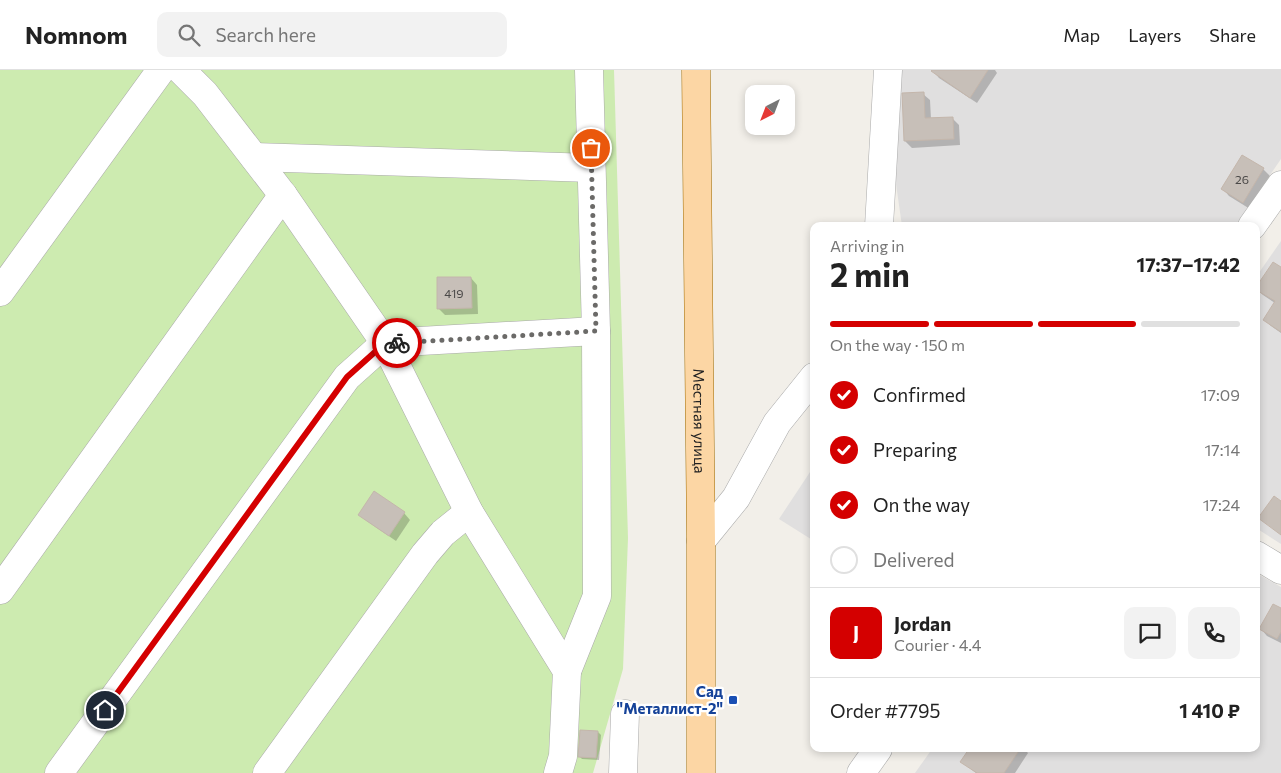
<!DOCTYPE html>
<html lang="en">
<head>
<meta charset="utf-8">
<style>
  body { margin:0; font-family:Commissioner,sans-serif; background:#f2f2f2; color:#222; height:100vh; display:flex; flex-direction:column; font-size:19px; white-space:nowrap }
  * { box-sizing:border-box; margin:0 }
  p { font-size:16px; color:#767676 }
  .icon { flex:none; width:28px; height:28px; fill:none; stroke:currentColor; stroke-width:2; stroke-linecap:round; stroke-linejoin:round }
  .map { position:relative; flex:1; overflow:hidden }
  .details { position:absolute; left:810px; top:152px; width:450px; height:530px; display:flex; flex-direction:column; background:#fff; border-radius:10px; box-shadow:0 2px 8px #0003 }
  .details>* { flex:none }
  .needle { width:32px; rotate:222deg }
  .fabs { position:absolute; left:745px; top:15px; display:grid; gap:10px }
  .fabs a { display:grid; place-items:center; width:50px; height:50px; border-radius:10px; background:#fff; box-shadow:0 2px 8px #0003; font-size:25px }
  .pin { position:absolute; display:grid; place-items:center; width:42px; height:42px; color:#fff; margin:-21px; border:2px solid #fff; border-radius:50%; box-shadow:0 1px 5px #0007 }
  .courier { position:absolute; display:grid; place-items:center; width:50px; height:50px; margin:-25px; border:4px solid #d40000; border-radius:50%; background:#fff; color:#222; box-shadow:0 1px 6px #0007 }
  .overview em { font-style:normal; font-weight:700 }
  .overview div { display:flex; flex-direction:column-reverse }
  .overview { display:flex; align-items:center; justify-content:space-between; height:85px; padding:0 20px }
  h1 { font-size:32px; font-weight:700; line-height:38px }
  .bar { display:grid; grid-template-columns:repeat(4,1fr); gap:8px 5px; align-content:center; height:60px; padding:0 20px }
  .bar i { height:6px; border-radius:4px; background:#e0e0e0 }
  .bar .on { background:#d40000 }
  .bar p { grid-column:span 4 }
  .line { display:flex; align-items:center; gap:12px; padding:0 20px; border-top:1px solid #e0e0e0 }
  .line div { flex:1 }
  .round { display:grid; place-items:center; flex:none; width:52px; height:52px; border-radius:10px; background:#f2f2f2 }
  ol { padding:0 20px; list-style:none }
  li { display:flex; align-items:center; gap:15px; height:55px }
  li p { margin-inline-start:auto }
  li .icon { padding:5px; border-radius:50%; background:#d40000; color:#fff; stroke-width:4 }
  li:last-child { color:#767676 }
  li i { width:28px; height:28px; border:2px solid #e0e0e0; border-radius:50% }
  header { display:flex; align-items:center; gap:30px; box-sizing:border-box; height:70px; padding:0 25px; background:#fff; border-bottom:1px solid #e0e0e0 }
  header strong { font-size:24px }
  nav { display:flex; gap:28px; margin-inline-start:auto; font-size:18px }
  .search { width:350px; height:45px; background:#f2f2f2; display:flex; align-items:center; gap:12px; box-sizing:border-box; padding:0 18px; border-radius:10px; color:#767676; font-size:19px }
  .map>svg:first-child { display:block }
  .residential { fill:#e0dfdf }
  .grass { fill:#cdebb0 }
  .shadow { fill:#0003 }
  .building { fill:#c7bfb8; stroke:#c4b6ab }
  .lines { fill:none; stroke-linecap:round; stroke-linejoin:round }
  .minor-casing { stroke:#a9a9a9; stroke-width:29 }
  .major-casing { stroke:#a06b00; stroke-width:29 }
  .minor { stroke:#fff; stroke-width:28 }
  .major { stroke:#fcd6a4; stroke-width:28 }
  .done { stroke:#6b6a68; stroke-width:5; stroke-dasharray:0 9 }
  .route { stroke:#d40000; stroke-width:6 }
  .transit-dot { fill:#1a4fb4; stroke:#fff; stroke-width:2 }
  .labels { text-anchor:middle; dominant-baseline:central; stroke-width:4.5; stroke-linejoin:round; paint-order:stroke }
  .number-label { font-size:12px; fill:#4b4948 }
  .street-label { font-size:15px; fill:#222; stroke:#fff }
  .transit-label { font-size:15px; font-weight:bold; fill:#164399; stroke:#fff; text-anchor:end }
</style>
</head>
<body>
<header>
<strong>Nomnom</strong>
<div class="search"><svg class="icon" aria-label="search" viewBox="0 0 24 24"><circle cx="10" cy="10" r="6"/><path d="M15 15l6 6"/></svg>Search here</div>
<nav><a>Map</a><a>Layers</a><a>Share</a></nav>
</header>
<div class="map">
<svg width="1281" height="703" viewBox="0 0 1281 703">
  <rect width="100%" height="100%" fill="#f2efe9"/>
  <g class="residential">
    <path d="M897,0H1281V89L1235,156H902L896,114Z"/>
    <path d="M1281,171V474L1256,458V207Z"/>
    <path d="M814,396V471L779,449Z"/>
    <path d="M1256,503L1281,517V703H915L932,679H1256Z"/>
  </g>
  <path class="grass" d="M0,0H614L628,468L623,599L593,703H0Z"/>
  <g class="shadow">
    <path d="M933,0H995L997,3L977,33L939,8L933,1Z"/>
    <path d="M923,24L930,30L931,49L952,48L959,55L960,75L912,78L905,71Z"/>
    <path d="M1263,99L1270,106L1250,139L1229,126L1223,119Z"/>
    <path d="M1281,198V263L1271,256L1264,250L1275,233L1263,225L1257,219Z"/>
    <path d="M471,208L477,215L478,244L445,245L438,238Z"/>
    <path d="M404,443L410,450L396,471L367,451L360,445Z"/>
    <path d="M814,457V465L810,462Z"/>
    <path d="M1281,540V573L1267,566L1261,559Z"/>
    <path d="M598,662L601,665L599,690L582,689L579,686Z"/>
    <path d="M971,679H1024L1028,683L1015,703H976L962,692Z"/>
  </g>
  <g class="building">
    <path d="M932,0H988L970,28L931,1Z"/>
    <path d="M924,22L925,48L953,47L954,69L904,71L902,23Z"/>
    <path d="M1242,85L1264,98L1243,133L1221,119Z"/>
    <path d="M1273,192L1281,197V262L1263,250L1275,231L1256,220V217Z"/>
    <path d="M437,207H471L472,238L437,239Z"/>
    <path d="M374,421L405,442L389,466L358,445Z"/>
    <path d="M1274,426L1281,431V465L1258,448Z"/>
    <path d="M1273,534L1281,538V562L1277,569L1259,559Z"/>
    <path d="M580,660L598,661L596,688L578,687Z"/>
    <path d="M969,679H1020L1004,703H977L960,692Z"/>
  </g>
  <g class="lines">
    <defs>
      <g id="minor">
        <path d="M181,0L205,24L283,125L385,273L469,442L567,601L563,686L558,703"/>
        <path d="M254,87L591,98"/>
        <path d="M879,156L888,0"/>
        <path d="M1252,156L1281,115"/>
        <path d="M0,222L161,0"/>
        <path d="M701,471L736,428L777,353L814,307"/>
        <path d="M1256,485L1281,500"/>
        <path d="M0,520L283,125"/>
        <path d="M567,601L597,526L596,261L589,0"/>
        <path d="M59,703L347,307L385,273L596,261"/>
        <path d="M267,703L425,484L443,463L469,442"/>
        <path d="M623,703L625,644"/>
        <path d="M861,703L878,679"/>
      </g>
      <g id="major">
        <path id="s1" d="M696,0L701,471V703"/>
      </g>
    </defs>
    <use href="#minor" class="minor-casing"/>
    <use href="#major" class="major-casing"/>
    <use href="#minor" class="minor"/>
    <use href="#major" class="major"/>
  </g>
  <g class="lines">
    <path class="done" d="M397,273L596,261L591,78"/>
    <path class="route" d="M105,640L347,307L385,273H397"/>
  </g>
  <rect class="transit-dot" x="728" y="625" width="10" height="10" rx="2.5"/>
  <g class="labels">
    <g class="number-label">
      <text x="1242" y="109">26</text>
      <text x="454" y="223">419</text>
    </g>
    <g class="street-label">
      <text stroke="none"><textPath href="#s1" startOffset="351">Местная улица</textPath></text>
    </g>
    <g class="transit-label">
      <text x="723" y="621">Сад<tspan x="723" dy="17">"Металлист-2"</tspan></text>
    </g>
  </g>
</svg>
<div class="fabs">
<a><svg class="needle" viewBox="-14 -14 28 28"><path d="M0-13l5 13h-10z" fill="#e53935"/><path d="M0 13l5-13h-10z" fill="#767676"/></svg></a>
</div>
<div class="pin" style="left:591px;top:78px;background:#ea580c"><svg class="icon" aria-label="bag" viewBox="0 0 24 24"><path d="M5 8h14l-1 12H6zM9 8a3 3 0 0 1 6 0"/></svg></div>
<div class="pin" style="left:105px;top:640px;background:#1f2937"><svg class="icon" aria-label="home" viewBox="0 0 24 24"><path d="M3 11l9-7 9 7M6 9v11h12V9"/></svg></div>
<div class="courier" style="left:397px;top:273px"><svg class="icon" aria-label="bike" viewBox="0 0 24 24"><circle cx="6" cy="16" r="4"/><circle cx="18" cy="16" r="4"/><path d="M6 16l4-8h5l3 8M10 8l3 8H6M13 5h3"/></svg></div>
<section class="details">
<div class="overview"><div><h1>2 min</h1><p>Arriving in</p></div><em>17:37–17:42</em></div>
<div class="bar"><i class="on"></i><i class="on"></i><i class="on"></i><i></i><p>On the way · 150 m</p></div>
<ol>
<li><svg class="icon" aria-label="check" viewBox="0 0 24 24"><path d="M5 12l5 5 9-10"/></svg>Confirmed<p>17:09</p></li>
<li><svg class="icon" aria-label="check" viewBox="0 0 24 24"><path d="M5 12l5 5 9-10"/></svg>Preparing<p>17:14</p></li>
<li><svg class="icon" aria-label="check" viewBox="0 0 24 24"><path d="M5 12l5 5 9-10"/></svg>On the way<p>17:24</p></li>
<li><i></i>Delivered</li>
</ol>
<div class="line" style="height:90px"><b class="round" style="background:#d40000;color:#fff">J</b><div><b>Jordan</b><p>Courier · 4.4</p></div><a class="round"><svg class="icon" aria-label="chat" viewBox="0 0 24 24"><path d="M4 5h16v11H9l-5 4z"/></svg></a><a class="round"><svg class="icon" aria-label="phone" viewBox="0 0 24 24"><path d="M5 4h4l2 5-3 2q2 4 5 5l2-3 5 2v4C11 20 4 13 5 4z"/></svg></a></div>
<div class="line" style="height:65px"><div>Order #7795</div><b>1 410 ₽</b></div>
</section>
</div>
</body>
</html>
